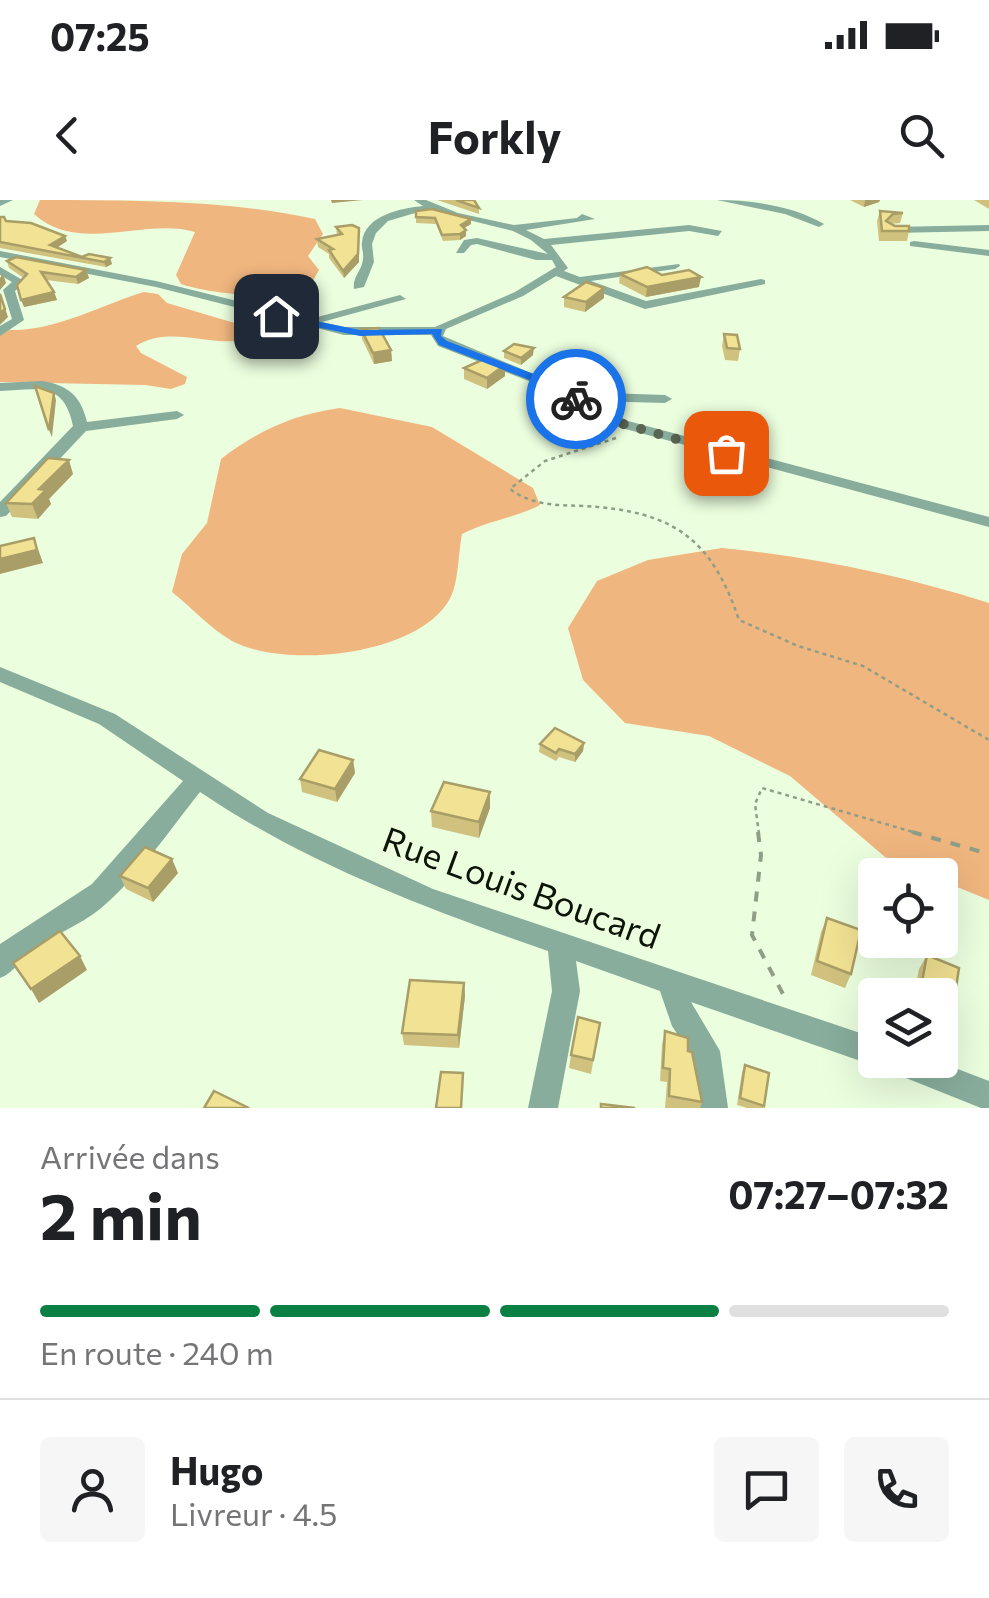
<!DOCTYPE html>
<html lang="fr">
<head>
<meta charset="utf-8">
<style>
  body { margin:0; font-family:Commissioner,sans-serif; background:#f6f6f6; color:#202124; height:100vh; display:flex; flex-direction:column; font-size:38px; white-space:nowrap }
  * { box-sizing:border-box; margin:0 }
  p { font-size:32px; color:#757577 }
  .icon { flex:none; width:55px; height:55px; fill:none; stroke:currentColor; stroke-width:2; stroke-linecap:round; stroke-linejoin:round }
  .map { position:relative; height:908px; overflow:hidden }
  .side { display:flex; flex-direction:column; background:#fff; flex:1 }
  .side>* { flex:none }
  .controls { position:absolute; left:858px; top:658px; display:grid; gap:20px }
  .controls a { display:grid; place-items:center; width:100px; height:100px; border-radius:10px; background:#fff; box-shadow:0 10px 40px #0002; font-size:50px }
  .pin { position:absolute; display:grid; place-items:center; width:85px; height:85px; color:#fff; margin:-42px; border-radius:20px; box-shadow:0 5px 15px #0006 }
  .courier { position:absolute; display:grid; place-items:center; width:100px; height:100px; margin:-50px; border:8px solid #1a73e8; border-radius:50%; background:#fff; color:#222; box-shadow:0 2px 12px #0007 }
  .overview em { font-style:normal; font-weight:700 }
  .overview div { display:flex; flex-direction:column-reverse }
  .overview { display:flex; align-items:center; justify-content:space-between; height:170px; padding:0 40px }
  h1 { font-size:65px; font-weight:700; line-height:75px }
  .bar { display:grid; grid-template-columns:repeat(4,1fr); gap:15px 10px; align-content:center; height:120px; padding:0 40px }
  .bar i { height:12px; border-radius:8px; background:#e0e0e0 }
  .bar .current { background:#0b8043 }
  .bar p { grid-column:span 4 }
  .line { display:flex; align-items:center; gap:25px; padding:0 40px; border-top:2px solid #e0e0e0 }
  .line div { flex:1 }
  .round { display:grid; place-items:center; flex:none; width:105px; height:105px; border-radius:10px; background:#f6f6f6 }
  .status { display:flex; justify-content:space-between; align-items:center; height:70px; padding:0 50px; background:#fff; direction:ltr }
  .status svg { height:28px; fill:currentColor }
  header { display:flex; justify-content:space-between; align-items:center; height:130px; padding:0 40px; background:#fff; font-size:45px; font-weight:700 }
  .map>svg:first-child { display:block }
  .green { fill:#f0b67f }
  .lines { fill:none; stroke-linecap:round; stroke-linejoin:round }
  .path-far1 { stroke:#909e87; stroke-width:2.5; stroke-dasharray:4 4; stroke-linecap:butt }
  .path { stroke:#909e87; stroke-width:4; stroke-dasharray:10 10; stroke-linecap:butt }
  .minor { fill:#88ad9d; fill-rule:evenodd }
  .wall { fill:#d0c27e }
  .shaded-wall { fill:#a99e67 }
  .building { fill:#f2e293; stroke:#a99e67; stroke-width:2.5 }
  .route { fill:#1a73e8 }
  .done { stroke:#5b6553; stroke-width:10; stroke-dasharray:0 18 }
  .labels { text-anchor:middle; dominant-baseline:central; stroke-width:9; stroke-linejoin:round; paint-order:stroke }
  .near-street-label { font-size:35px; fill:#0d1308; stroke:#ebfede }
</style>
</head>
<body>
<div class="status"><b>07:25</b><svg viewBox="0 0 49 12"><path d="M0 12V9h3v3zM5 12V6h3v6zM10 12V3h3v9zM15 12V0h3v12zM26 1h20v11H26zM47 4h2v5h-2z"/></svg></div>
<header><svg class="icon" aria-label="back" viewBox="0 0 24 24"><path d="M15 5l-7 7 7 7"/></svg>Forkly<svg class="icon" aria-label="search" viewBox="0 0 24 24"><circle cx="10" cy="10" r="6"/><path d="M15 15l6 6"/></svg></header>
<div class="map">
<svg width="989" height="908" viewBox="0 0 989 908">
  <rect width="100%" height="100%" fill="#ebfede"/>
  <g class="green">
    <path d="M40,0C133,0 226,0 315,19L323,34L308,56L319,70C318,72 312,82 311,84C289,104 206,93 181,84L176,75L195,32C145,17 79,55 34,14Z"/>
    <path d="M144,92L158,94L167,103L255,129L259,136C219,153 173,122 136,146L141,153L187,177L185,184L171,189L145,185L0,182V129C47,136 100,105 144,92Z"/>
    <path d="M340,208L432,227L533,288L540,305C515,318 487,321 462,334C458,353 459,386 448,402C414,456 285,469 232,441C211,429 191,407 172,392L182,354L207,323L221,259C259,230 292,215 340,208Z"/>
    <path d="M722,348C814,357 901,375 989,403V700L940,680V675H928L885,657L790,576L709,536L625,523L583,480L568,428L597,381L648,360Z"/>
  </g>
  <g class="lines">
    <g class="path-far1">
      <path d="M616,238L545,261L510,289C533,306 557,305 584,306C672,311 711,337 739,420L798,446L863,466L989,540"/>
      <path d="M759,634L755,604L762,588L920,634"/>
    </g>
    <g class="path">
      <path d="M758,632L761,655L752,735L784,796"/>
      <path d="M912,632L989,654"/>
    </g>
    <g class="minor">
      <path d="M0,0H13L0,6Z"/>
      <path d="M414,0H426L458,13L514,25L577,18L582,14L595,19L526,30L544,39L689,25L722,31L718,36L689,31L551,45L568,68L564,71L580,77L679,64L680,66L675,69L591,81L646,101L761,79L765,80V84L645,109L556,76L523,96L446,129L443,136L576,192L665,195L672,199L665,203L592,201L628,221L989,317V327L618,227L552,190L438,146L431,135H344L156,87L0,57V51L156,81L310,119L400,95L406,99L322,122L344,127H435L515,92L556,67L552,60H536L477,44L471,45L464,53H456L464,40L477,38L548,54L531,40L513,31L432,11L415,13L388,21L376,33L372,44L374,62L364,87L354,89C352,77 362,71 363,59C364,53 361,48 362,42C365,15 402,8 423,6Z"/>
      <path d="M717,0C752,0 794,6 824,24L819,27L785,14Z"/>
      <path d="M989,25V31L892,33L887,30L892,27Z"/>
      <path d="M914,41L989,50V56L910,46V42Z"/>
      <path d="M0,67L26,82L15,91L24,120L0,136V126L12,119L3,90L12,82L0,75Z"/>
      <path d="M42,181C68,185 81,196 87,222L177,211L184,215L177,219L86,231L6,316L0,317V302L73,226C64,181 38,189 0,191V183Z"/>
      <path d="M0,467L115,514L268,613L433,689L875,838V860H934L989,881V908H981L886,870L883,863L875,866L691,802L720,851L728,908H698L691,855L672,826L660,791L576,761L580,791L558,908H528L552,791L548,751C427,709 307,664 200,592C168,632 139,676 100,709C80,725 55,734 34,749C21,758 14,773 0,778V744L92,684L183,581L99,524L0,482Z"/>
    </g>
  </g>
  <g class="wall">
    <path d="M437,0H474L479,8V14Z"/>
    <path d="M850,0H880L879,2L864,7Z"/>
    <path d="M974,0H989V9Z"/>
    <path d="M416,11L471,19V24L464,28L466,30V36L460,40L443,41L436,24L416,23Z"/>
    <path d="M880,11L903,13L900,23L890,24L909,31L907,41H879L877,21Z"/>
    <path d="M0,17L6,21L65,36L67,41L57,48L82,57L110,58L112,64L106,67L0,48Z"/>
    <path d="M336,27L359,28V62L344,78L329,58V54L318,47L317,39L337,35Z"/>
    <path d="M7,61L86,70L89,78L78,84L46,80L54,92L57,100L24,107V78L9,68Z"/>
    <path d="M620,74L662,75L699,87L646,97L619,83Z"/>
    <path d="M604,88V98L585,112L564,107V97Z"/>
    <path d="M361,129L391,150L392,161L374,164L362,139Z"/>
    <path d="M724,134L740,149L738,161L725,160L722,146Z"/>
    <path d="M504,151L533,155L521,165L504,158Z"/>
    <path d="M505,165V176L487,189L464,179V168Z"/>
    <path d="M557,215L596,226V233L576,239L556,222Z"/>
    <path d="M73,274L49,299L51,304L38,319L12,317L6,303Z"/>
    <path d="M584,543L583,551L575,562L559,557L556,561L539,552L540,544Z"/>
    <path d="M353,560L355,573L337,602L302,592L300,579Z"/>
    <path d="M490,592V608L479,638L432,627L431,611Z"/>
    <path d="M178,673L153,702L126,689L120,676Z"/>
    <path d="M827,718L851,774L845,788L811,775L821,732Z"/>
    <path d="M927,755L954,801L945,815L940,813V795H914L919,769Z"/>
    <path d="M464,783L465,796L459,848L404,845L402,833Z"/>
    <path d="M600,823L591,874L569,868L571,855Z"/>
    <path d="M665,831L702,902L700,908H665L667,882L660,881L662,844Z"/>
    <path d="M745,865L764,906L763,908H747L737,905L742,872Z"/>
  </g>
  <g class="shaded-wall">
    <path d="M331,0H363L332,3Z"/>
    <path d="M865,0H880L879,2L864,7Z"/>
    <path d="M471,19V24L461,30V25Z"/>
    <path d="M359,28V62L344,78L343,71Z"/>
    <path d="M466,30V36L460,40V34Z"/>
    <path d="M65,36L67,41L51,51L50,45Z"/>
    <path d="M110,58L112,64L106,67L104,62Z"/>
    <path d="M86,70L89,78L78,84L76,77Z"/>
    <path d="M3,74L6,83L0,90V78Z"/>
    <path d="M701,77L699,87L646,97L647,87Z"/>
    <path d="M604,88V98L585,112L586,102Z"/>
    <path d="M54,92L57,100L24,107L21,100Z"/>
    <path d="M0,93L8,117L0,125Z"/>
    <path d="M534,148L533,155L521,165V158Z"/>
    <path d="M391,150L392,161L374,164L373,153Z"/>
    <path d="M505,165V176L487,189V178Z"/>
    <path d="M54,193L56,200L52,237L49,230Z"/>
    <path d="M596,226V233L576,239V232Z"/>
    <path d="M69,260L73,274L49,299L51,304L38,319L32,304L39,289Z"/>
    <path d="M34,338L43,363L0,374V359Z"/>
    <path d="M584,543L583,551L575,562V554Z"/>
    <path d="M353,560L355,573L337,602L335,589Z"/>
    <path d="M490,592V608L479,638V622Z"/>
    <path d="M172,659L178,673L153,702L148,688Z"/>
    <path d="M80,756L87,770L39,803L31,789Z"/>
    <path d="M464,783L465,796L459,848L458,835Z"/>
  </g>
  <g class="building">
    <path d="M456,0H474L479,8Z"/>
    <path d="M432,9L471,19L461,25L466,30L460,34L442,35L435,18L416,17V11Z"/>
    <path d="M880,11L903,13L893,14L886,21L895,26H909V31H882Z"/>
    <path d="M0,17H4L6,21L31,23L65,36L50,45L82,57L89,54L110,58L104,62L0,42Z"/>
    <path d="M352,25L359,28L358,54L343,71L329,50L333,49L317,39L342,34L336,27Z"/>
    <path d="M16,57L86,70L76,77L41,72L54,92L21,100L17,85L27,74L7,61Z"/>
    <path d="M647,67L662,75L689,70L701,77L647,87L620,74Z"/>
    <path d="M586,82L604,88L586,102L564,97Z"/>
    <path d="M0,94L5,109L0,113Z"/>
    <path d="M379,128L391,150L373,153L361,129Z"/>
    <path d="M724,134L737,135L740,149L727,148Z"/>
    <path d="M514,144L534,148L521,158L504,151Z"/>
    <path d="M482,160L505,165L487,178L464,168Z"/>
    <path d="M35,186L54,193L49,230Z"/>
    <path d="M577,210L596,226L576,232L557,215Z"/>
    <path d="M48,258L69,260L39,289L46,290L32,304L6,303Z"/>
    <path d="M34,338L37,350L0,359V346Z"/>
    <path d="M555,528L584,543L575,554L559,549L556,553L540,544Z"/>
    <path d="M319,550L353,560L335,589L300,579Z"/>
    <path d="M444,582L490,592L479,622L431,611Z"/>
    <path d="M145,647L172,659L148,688L120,676Z"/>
    <path d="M827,718L861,730L851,774L817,761Z"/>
    <path d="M60,731L80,756L31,789L13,763Z"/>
    <path d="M927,755L959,768L954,801L921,787Z"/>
    <path d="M410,780L464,783L458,835L402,833Z"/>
    <path d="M578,817L600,823L593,860L571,855Z"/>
    <path d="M665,831L688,838V851L692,852L702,902L669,896L670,869L663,868Z"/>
    <path d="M745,865L769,873L764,906L740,898Z"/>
    <path d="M441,872L463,873L461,908H436Z"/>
    <path d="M214,891L249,908H204Z"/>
    <path d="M601,904L635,908H601Z"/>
  </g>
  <path class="route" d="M276,113L360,130L442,129L441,136L447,141L560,184L582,199L572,202L553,189L439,145L432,134L360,136L272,118Z"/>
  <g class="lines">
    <path class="done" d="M576,199L623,224L726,253"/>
  </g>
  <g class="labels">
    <g class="near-street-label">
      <text transform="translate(522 686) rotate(20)">Rue Louis Boucard</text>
    </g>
  </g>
</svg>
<div class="controls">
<a><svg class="icon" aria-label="locate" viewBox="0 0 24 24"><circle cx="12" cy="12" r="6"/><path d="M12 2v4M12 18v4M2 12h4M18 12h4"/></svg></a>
<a><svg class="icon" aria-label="layers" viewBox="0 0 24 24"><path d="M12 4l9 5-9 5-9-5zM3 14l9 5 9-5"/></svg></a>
</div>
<div class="pin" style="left:726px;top:253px;background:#ea580c"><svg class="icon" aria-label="bag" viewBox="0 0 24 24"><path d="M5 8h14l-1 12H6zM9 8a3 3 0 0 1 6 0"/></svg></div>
<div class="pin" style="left:276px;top:116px;background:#1f2937"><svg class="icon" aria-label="home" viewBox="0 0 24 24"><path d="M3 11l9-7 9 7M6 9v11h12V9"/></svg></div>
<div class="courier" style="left:576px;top:199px"><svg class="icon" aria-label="bike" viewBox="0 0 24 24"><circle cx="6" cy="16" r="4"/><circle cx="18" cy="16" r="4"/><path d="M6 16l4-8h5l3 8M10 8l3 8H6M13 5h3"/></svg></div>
</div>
<section class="side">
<div class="overview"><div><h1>2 min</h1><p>Arrivée dans</p></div><em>07:27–07:32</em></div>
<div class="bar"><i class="current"></i><i class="current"></i><i class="current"></i><i></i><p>En route · 240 m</p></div>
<div class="line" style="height:180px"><a class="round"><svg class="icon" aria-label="person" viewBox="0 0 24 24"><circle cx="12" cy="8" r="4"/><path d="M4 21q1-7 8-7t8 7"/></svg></a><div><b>Hugo</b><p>Livreur · 4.5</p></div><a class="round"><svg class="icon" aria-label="chat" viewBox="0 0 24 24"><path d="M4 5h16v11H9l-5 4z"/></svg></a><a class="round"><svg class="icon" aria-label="phone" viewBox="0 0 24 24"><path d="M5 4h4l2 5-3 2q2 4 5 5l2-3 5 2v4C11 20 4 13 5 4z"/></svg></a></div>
</section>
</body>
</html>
